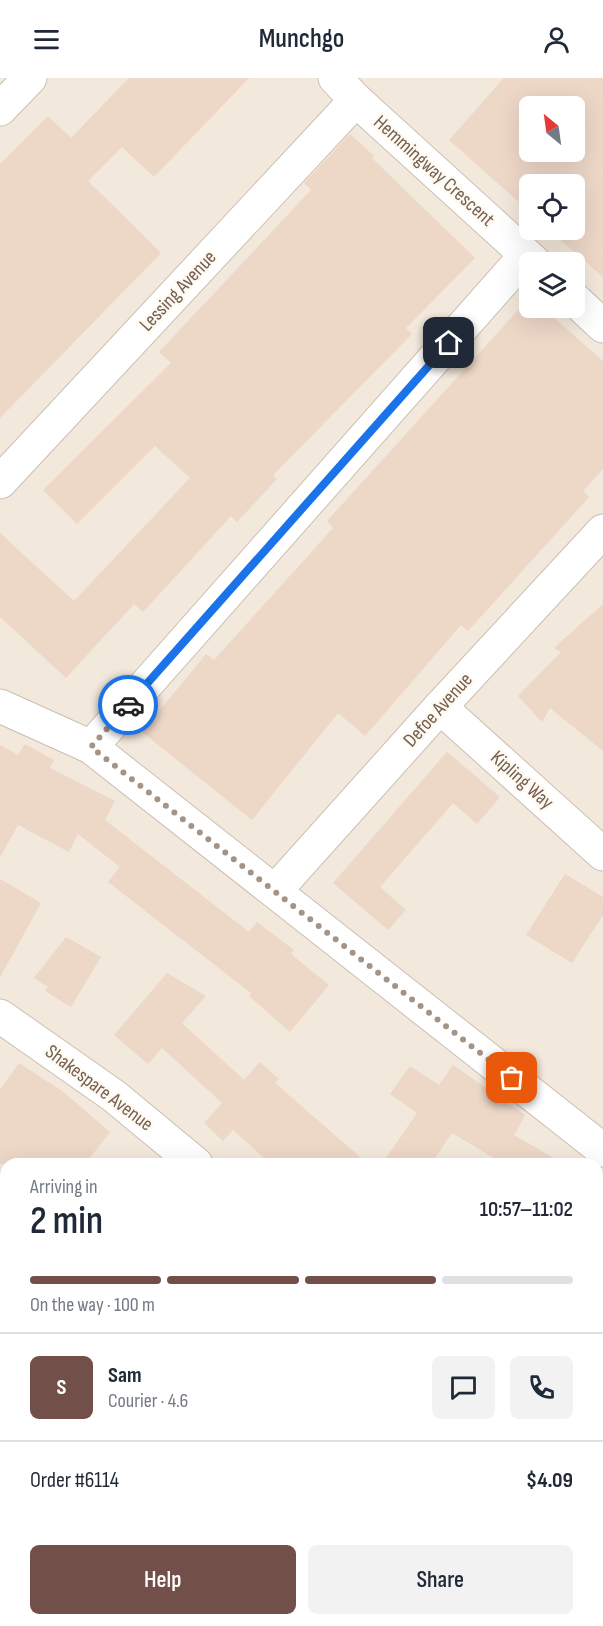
<!DOCTYPE html>
<html lang="en">
<head>
<meta charset="utf-8">
<style>
  body { margin:0; font-family:"Sofia Sans Condensed",sans-serif; background:#f2f2f3; color:#1f2937; height:100vh; display:flex; flex-direction:column; font-size:22px; white-space:nowrap }
  * { box-sizing:border-box; margin:0 }
  p { font-size:20px; color:#747a83 }
  .icon { flex:none; width:33px; height:33px; fill:none; stroke:currentColor; stroke-width:2; stroke-linecap:round; stroke-linejoin:round }
  .map { position:relative; flex:1; overflow:hidden }
  .details { position:absolute; left:0px; top:1080px; width:603px; height:468px; display:flex; flex-direction:column; background:#fff; border-radius:18px 18px 0 0; box-shadow:0 6px 24px #0002 }
  .details>* { flex:none }
  .needle { width:39px; rotate:331deg }
  .fabs { position:absolute; left:519px; top:18px; display:grid; gap:12px }
  .fabs a { display:grid; place-items:center; width:66px; height:66px; border-radius:9px; background:#fff; box-shadow:0 6px 24px #0002; font-size:30px }
  .pin { position:absolute; display:grid; place-items:center; width:51px; height:51px; color:#fff; margin:-26px; border-radius:12px; box-shadow:0 3px 9px #0006 }
  .courier { position:absolute; display:grid; place-items:center; width:60px; height:60px; margin:-30px; border:4px solid #1a73e8; border-radius:50%; background:#fff; color:#222; box-shadow:0 2px 8px #0007 }
  .summary em { font-style:normal; font-weight:600 }
  .summary div { display:flex; flex-direction:column-reverse }
  .summary { display:flex; align-items:center; justify-content:space-between; height:102px; padding:0 30px }
  h1 { font-size:39px; font-weight:600; line-height:45px }
  .bar { display:grid; grid-template-columns:repeat(4,1fr); gap:9px 6px; align-content:center; height:72px; padding:0 30px }
  .bar i { height:8px; border-radius:4px; background:#e0e1e3 }
  .bar .selected { background:#724f49 }
  .bar p { grid-column:span 4 }
  .line { display:flex; align-items:center; gap:15px; padding:0 30px; border-top:2px solid #e0e1e3 }
  .line div { flex:1 }
  .round { display:grid; place-items:center; flex:none; width:63px; height:63px; border-radius:9px; background:#f2f2f3 }
  .cta { display:flex; gap:12px; margin-top:auto; padding:12px 30px }
  .cta a { flex:1; height:69px; border-radius:9px; background:#724f49; color:#fff; font-size:24px; font-weight:600; line-height:69px; text-align:center }
  .cta a+a { background:#f2f2f3; color:#1f2937 }
  header { display:flex; justify-content:space-between; align-items:center; height:78px; padding:0 30px; background:#fff; font-size:27px; font-weight:600 }
  .map>svg:first-child { display:block }
  .residential { fill:#f2e8db; fill-rule:evenodd }
  .green { fill:#d6e8cb }
  .building { fill:#edd7c7; fill-rule:evenodd }
  .lines { fill:none; stroke-linecap:round; stroke-linejoin:round }
  .street-casing { stroke:#ccbfb3; stroke-width:35 }
  .street { stroke:#fff; stroke-width:33 }
  .done { stroke:#a39487; stroke-width:6; stroke-dasharray:0 10.8 }
  .route { stroke:#1a73e8; stroke-width:8 }
  .labels { text-anchor:middle; dominant-baseline:central; stroke-width:5; stroke-linejoin:round; paint-order:stroke }
  .street-label { font-size:20px; fill:#745f51; stroke:#fefaf2 }
</style>
</head>
<body>
<header><svg class="icon" aria-label="menu" viewBox="0 0 24 24"><path d="M4 6h16M4 12h16M4 18h16"/></svg>Munchgo<svg class="icon" aria-label="person" viewBox="0 0 24 24"><circle cx="12" cy="8" r="4"/><path d="M4 21q1-7 8-7t8 7"/></svg></header>
<div class="map">
<svg width="603" height="1548" viewBox="0 0 603 1548">
  <rect width="100%" height="100%" fill="#fbf6ec"/>
  <path class="residential" d="M0,0H603V1548H0ZM530,28H574V74H530ZM530,106H574V152H530ZM530,184H574V230H530ZM6,1086H597V1542H6Z"/>
  <path class="green" d="M0,1292L6,1297V1542H48L43,1548H0Z"/>
  <g class="building">
    <path d="M129,0H249L154,99L122,69L88,103L161,175L0,340V86L48,38L71,60Z"/>
    <path d="M504,0H603V199L549,152H574V106H530V134L449,62ZM530,28H574V74H530Z"/>
    <path d="M350,56L374,78L372,80L475,180L406,250L412,256L273,397L277,401L237,444L231,438L143,534L134,526L66,600L0,539V455L74,523L190,400L155,368L77,446L43,412L171,285L159,274L311,112L304,105Z"/>
    <path d="M530,219V230H543L603,283V391L583,413L589,419L468,553L461,547L365,658L338,635L252,742L142,654L206,576L214,582L333,450L327,443Z"/>
    <path d="M603,526V673L550,630L542,644L518,618L561,574L554,570Z"/>
    <path d="M25,666L54,682L50,690L115,723L105,742L249,854L257,844L294,872L291,876L329,907L290,954L249,918L251,915L108,804L120,789L78,756L69,774L18,747L0,779V667L18,677Z"/>
    <path d="M447,674L500,719L477,746L453,725L380,809L406,832L388,852L333,805Z"/>
    <path d="M565,796L603,819V837L572,885L526,857Z"/>
    <path d="M0,801L41,825L0,899Z"/>
    <path d="M66,859L101,879L71,929L45,913L48,909L34,900Z"/>
    <path d="M167,895L206,918L182,945L244,1002L260,984L279,1001L275,1005L368,1086H271L233,1052L223,1063L204,1045L222,1025L162,970L148,986L114,957Z"/>
    <path d="M19,985L62,1013L110,1054L85,1086H0V1012Z"/>
    <path d="M453,987L525,1037L514,1057L564,1086H504L452,1055L431,1086H382L417,1035L390,1016L410,988L439,1007Z"/>
  </g>
  <g class="lines">
    <defs>
      <g id="street">
        <path d="M335,0L356,22L534,184"/>
        <path d="M0,31L30,0"/>
        <path d="M574,221L603,248"/>
        <path d="M0,404L356,22"/>
        <path d="M0,628L91,669L603,1072"/>
        <path d="M440,629L603,776"/>
        <path d="M91,669L526,177"/>
        <path d="M275,813L440,629L603,453"/>
        <path d="M0,938L114,1018L196,1086"/>
        <path d="M597,1170L603,1158"/>
        <path d="M0,1244L6,1249"/>
        <path d="M323,1542L329,1548"/>
        <path d="M83,1548L88,1542"/>
        <path d="M373,1548L377,1542"/>
      </g>
    </defs>
    <use href="#street" class="street-casing"/>
    <use href="#street" class="street"/>
  </g>
  <g class="lines">
    <path class="done" d="M128,627L91,669L512,1000"/>
    <path class="route" d="M128,627L449,265"/>
  </g>
  <g class="labels">
    <g class="street-label">
      <text transform="translate(434 93) rotate(42)">Hemmingway Crescent</text>
      <text transform="translate(178 213) rotate(-47)">Lessing Avenue</text>
      <text transform="translate(438 632) rotate(-48)">Defoe Avenue</text>
      <text transform="translate(522 702) rotate(42)">Kipling Way</text>
      <text transform="translate(99 1010) rotate(37)">Shakespare Avenue</text>
    </g>
  </g>
</svg>
<div class="fabs">
<a><svg class="needle" viewBox="-14 -14 28 28"><path d="M0-13l5 13h-10z" fill="#e53935"/><path d="M0 13l5-13h-10z" fill="#747a83"/></svg></a>
<a><svg class="icon" aria-label="locate" viewBox="0 0 24 24"><circle cx="12" cy="12" r="6"/><path d="M12 2v4M12 18v4M2 12h4M18 12h4"/></svg></a>
<a><svg class="icon" aria-label="layers" viewBox="0 0 24 24"><path d="M12 4l9 5-9 5-9-5zM3 14l9 5 9-5"/></svg></a>
</div>
<div class="pin" style="left:512px;top:1000px;background:#ea580c"><svg class="icon" aria-label="bag" viewBox="0 0 24 24"><path d="M5 8h14l-1 12H6zM9 8a3 3 0 0 1 6 0"/></svg></div>
<div class="pin" style="left:449px;top:265px;background:#1f2937"><svg class="icon" aria-label="home" viewBox="0 0 24 24"><path d="M3 11l9-7 9 7M6 9v11h12V9"/></svg></div>
<div class="courier" style="left:128px;top:627px"><svg class="icon" aria-label="car" viewBox="0 0 24 24"><path d="M5 17H2v-5l4-1 3-4h7l3 4 3 1v5h-3M9 17h6M6 11h13"/><circle cx="7" cy="17" r="2"/><circle cx="17" cy="17" r="2"/></svg></div>
<section class="details">
<div class="summary"><div><h1>2 min</h1><p>Arriving in</p></div><em>10:57–11:02</em></div>
<div class="bar"><i class="selected"></i><i class="selected"></i><i class="selected"></i><i></i><p>On the way · 100 m</p></div>
<div class="line" style="height:108px"><b class="round" style="background:#724f49;color:#fff">S</b><div><b>Sam</b><p>Courier · 4.6</p></div><a class="round"><svg class="icon" aria-label="chat" viewBox="0 0 24 24"><path d="M4 5h16v11H9l-5 4z"/></svg></a><a class="round"><svg class="icon" aria-label="phone" viewBox="0 0 24 24"><path d="M5 4h4l2 5-3 2q2 4 5 5l2-3 5 2v4C11 20 4 13 5 4z"/></svg></a></div>
<div class="line" style="height:78px"><div>Order #6114</div><b>$4.09</b></div>
<div class="cta"><a>Help</a><a>Share</a></div>
</section>
</div>
</body>
</html>
